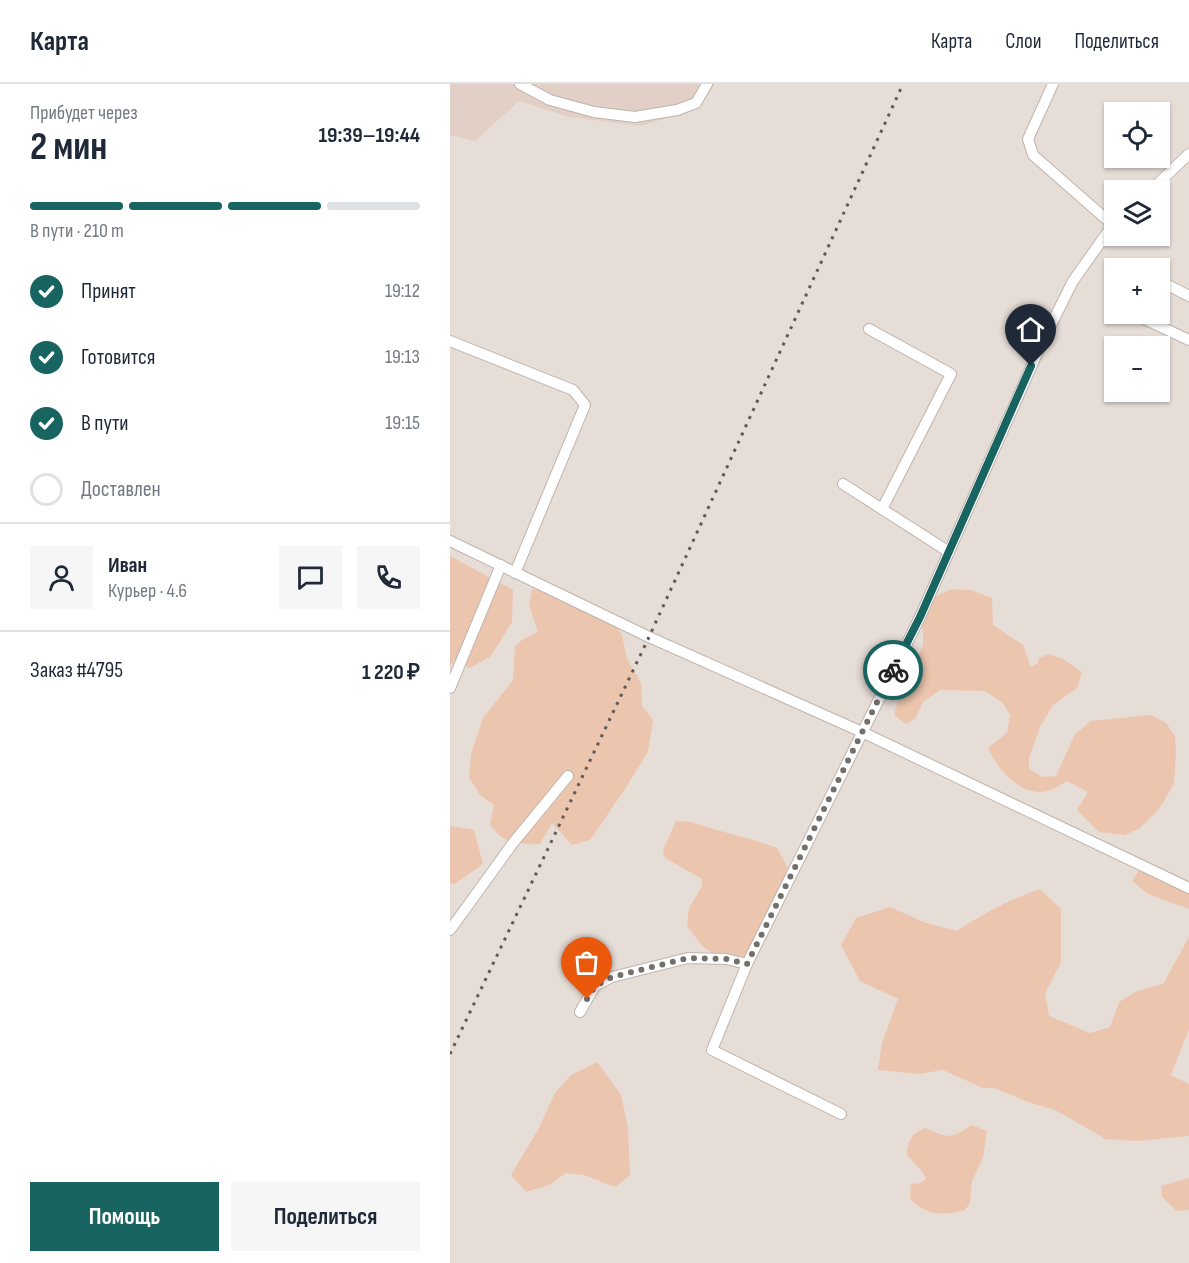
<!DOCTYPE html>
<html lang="ru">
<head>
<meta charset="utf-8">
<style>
  body { margin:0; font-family:"Sofia Sans Condensed",sans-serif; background:#f6f6f7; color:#1f2937; height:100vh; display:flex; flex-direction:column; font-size:22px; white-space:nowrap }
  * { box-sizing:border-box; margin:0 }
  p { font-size:20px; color:#747a83 }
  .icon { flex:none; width:33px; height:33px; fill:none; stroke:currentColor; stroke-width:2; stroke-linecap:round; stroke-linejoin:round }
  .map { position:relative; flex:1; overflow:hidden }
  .sheet { display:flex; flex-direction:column; background:#fff; width:450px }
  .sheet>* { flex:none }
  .controls { position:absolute; left:654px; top:18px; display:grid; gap:12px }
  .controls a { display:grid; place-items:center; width:66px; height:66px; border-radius:0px; background:#fff; box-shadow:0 2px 4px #0004; font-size:30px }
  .pin { position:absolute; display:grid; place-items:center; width:51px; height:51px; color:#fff; margin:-62px -26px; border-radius:50% 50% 50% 0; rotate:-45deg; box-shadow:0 0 6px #0007 }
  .pin .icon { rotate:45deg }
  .courier { position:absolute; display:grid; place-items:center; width:60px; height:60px; margin:-30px; border:4px solid #176460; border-radius:50%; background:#fff; color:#222; box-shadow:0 2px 8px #0007 }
  .head em { font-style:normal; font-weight:700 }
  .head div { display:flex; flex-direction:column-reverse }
  .head { display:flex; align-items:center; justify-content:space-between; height:102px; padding:0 30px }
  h1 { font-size:39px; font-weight:700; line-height:45px }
  .bar { display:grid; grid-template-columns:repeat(4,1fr); gap:9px 6px; align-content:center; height:72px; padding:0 30px }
  .bar i { height:8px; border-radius:4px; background:#e0e1e3 }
  .bar .active { background:#176460 }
  .bar p { grid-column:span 4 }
  .line { display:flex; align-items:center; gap:15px; padding:0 30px; border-top:2px solid #e0e1e3 }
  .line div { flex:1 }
  .round { display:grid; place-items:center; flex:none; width:63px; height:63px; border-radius:0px; background:#f6f6f7 }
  ol { padding:0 30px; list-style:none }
  li { display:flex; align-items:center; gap:18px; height:66px }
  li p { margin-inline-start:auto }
  li .icon { padding:6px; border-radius:50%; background:#176460; color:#fff; stroke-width:4 }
  li:last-child { color:#747a83 }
  li i { width:33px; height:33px; border:3px solid #e0e1e3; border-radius:50% }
  .action { display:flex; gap:12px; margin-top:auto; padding:12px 30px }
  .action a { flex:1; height:69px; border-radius:0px; background:#176460; color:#fff; font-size:24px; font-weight:700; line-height:69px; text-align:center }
  .action a+a { background:#f6f6f7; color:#1f2937 }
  header { display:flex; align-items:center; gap:36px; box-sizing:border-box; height:84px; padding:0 30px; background:#fff; border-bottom:2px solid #e0e1e3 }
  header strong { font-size:28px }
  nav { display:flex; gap:33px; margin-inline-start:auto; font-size:21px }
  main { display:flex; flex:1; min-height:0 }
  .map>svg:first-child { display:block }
  .built { fill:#e2d0c6 }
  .green { fill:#ecc5ae }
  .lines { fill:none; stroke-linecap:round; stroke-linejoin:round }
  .minor-casing { stroke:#beb4ae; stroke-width:12 }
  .minor { stroke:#fff; stroke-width:10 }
  .rail { stroke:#5f5a57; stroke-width:3; stroke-dasharray:3 6; stroke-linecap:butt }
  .done { stroke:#756f6c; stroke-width:6; stroke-dasharray:0 10.8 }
  .route { stroke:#176460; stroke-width:8 }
</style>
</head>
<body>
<header>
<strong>Карта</strong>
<nav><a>Карта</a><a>Слои</a><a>Поделиться</a></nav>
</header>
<main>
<section class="sheet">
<div class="head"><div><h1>2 мин</h1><p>Прибудет через</p></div><em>19:39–19:44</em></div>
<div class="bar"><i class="active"></i><i class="active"></i><i class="active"></i><i></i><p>В пути · 210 m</p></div>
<ol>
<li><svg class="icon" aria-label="check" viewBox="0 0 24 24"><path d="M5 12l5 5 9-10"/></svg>Принят<p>19:12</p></li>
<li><svg class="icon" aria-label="check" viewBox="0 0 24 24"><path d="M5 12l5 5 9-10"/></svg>Готовится<p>19:13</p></li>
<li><svg class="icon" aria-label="check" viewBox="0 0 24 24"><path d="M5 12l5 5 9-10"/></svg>В пути<p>19:15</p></li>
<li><i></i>Доставлен</li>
</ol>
<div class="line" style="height:108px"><a class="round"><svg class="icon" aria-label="person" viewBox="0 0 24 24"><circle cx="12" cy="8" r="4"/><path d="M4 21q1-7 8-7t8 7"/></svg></a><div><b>Иван</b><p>Курьер · 4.6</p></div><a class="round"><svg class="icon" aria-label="chat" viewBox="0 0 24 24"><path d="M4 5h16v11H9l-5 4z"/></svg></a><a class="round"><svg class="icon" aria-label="phone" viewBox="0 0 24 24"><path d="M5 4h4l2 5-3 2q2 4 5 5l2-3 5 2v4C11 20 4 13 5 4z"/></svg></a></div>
<div class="line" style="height:78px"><div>Заказ #4795</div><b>1 220 ₽</b></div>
<div class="action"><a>Помощь</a><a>Поделиться</a></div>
</section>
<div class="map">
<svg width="739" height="1179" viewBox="0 0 739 1179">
  <rect width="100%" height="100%" fill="#e7ddd7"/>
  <path class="built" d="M0,0H265L250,23L192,42L119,33L69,17L25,57L0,51Z"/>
  <g class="green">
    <path d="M0,472L63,506L62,538L41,572L20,584L4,576L0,583Z"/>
    <path d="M82,505L104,508L162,535L172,551L177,575L191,599L192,622L203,636L198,668L175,705L140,756L122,761L102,739L90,760C66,759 55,761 40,741L44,721L30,711L19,693L21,670L33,634L63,596L65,562L73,555L88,548L79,521Z"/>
    <path d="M501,505L521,506L542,514L543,541L573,561L581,583L588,579L589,574L599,570L613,575L632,588L627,604L603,621L590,643L579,674V685L593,693L606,692L625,650L641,637L701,631L716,639L725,652L726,668L724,700L709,725L690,744L675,751L649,748L627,726L638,708L617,697C612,700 606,704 600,706C573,716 548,686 538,664L557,649L560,631L553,619L535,607L490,606L473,618L465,635L456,640L444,631L447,620L473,561V548L470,533L478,516Z"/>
    <path d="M226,737C241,737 248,740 263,745C285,751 306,756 327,764L338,784L324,821L318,853L303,875L276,879L252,862L237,842L239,824L252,802V795L215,774L213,766Z"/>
    <path d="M0,742L24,746L33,780L6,799L0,800Z"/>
    <path d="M692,782L739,804V825L698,810L682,797Z"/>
    <path d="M590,805L611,825V878L595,909L599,932L640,949L660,943L669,918L687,907L713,900L739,853V945L721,991L739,1000V1052L686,1057L656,1055L605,1026L581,1019L544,1004H533L493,986L469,990L428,986L432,959L448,915L410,897L391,861L406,834L440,823L476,839L507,847C536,828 557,817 590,805Z"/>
    <path d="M147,978L171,1011L178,1044L180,1091L165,1103L134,1091L116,1089L99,1101L76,1108L61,1091L89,1044L105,1009L121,991Z"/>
    <path d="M522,1041L537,1047L533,1074L522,1097L520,1119L515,1126C493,1132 475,1132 460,1114L461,1099L468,1100L476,1095L471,1086L457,1071C458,1056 461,1050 475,1044C500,1054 498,1056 522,1041Z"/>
    <path d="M739,1094V1126L727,1127L712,1113L711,1102Z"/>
  </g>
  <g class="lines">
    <defs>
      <g id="minor">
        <path d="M70,0L100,16L144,28L185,33L227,26L246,19L257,0"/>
        <path d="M603,0L578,55L583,71L664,142"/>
        <path d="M701,106L739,70"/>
        <path d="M710,197L739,212"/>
        <path d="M690,233L739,256"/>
        <path d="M419,245L501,290L432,425"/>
        <path d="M0,257L123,306L135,321L65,489"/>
        <path d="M393,400L499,468"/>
        <path d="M0,457L199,553L412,648L739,804"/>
        <path d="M0,604L51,481"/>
        <path d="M0,846L63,759L118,692"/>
        <path d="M297,880L262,966L391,1030"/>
        <path d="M130,928L145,902L162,893L238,874L276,875L297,880L470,533L590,263L623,197L657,149L664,141"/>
      </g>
    </defs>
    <use href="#minor" class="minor-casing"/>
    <use href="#minor" class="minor"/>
    <path class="rail" d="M0,970L199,553L453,0"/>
  </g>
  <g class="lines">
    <path class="done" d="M137,915L145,902L162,893L238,874L276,875L297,880L443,586"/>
    <path class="route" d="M443,586L470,533L581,282"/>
  </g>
</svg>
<div class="controls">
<a><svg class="icon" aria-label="locate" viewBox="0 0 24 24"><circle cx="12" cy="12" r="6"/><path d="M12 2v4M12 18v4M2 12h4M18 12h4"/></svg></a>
<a><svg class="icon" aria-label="layers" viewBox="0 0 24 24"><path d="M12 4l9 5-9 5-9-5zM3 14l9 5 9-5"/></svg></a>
<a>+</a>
<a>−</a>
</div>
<div class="pin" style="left:137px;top:915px;background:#ea580c"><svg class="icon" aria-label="bag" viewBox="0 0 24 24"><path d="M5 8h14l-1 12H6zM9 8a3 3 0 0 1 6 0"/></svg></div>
<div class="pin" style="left:581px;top:282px;background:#1f2937"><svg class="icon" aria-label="home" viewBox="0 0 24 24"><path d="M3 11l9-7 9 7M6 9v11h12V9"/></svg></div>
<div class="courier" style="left:443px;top:586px"><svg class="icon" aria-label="bike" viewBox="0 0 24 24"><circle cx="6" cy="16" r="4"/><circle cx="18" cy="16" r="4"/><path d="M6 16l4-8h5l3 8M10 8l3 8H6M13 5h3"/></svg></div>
</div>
</main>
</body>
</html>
